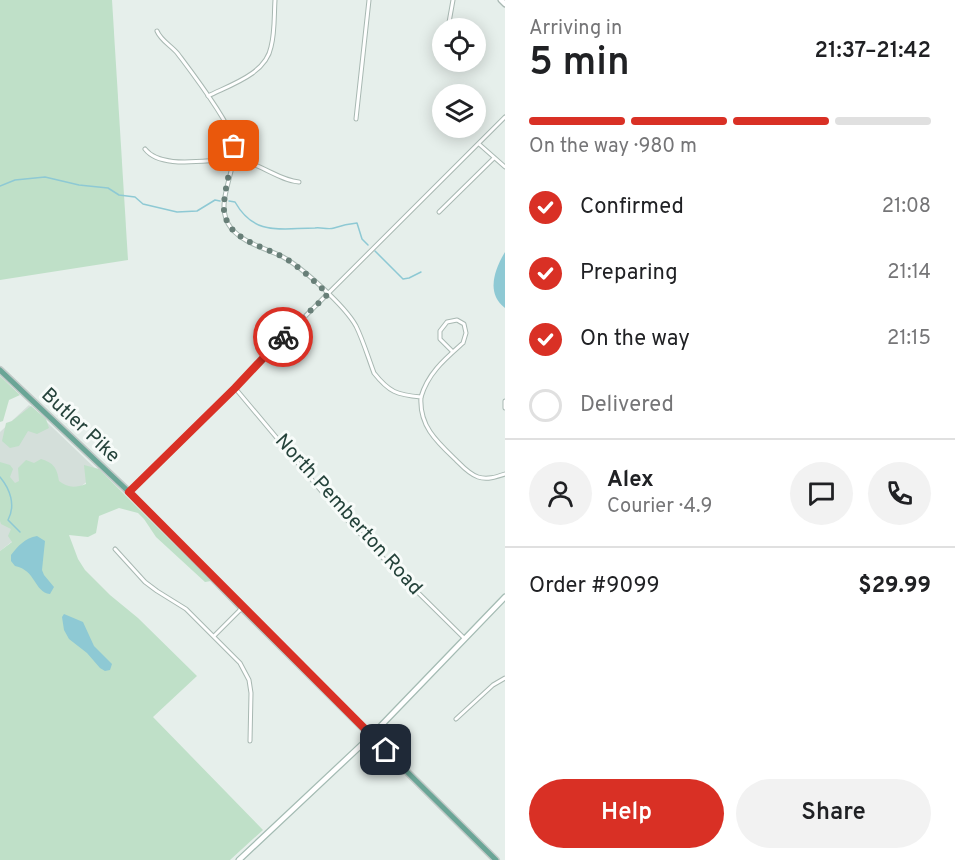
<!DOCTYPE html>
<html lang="en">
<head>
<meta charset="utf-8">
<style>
  body { margin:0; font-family:Overpass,sans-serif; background:#f2f2f2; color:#202124; height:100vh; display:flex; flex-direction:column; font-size:22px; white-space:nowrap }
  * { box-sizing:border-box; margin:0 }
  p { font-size:20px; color:#757577 }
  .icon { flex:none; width:33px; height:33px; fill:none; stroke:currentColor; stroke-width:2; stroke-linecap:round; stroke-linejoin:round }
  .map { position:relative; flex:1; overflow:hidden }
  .side { display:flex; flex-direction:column; background:#fff; width:450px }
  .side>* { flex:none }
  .tools { position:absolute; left:432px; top:18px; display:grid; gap:12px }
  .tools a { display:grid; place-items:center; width:54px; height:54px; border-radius:50%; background:#fff; box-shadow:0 3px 15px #0003; font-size:30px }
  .pin { position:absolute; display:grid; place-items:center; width:51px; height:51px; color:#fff; margin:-26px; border-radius:12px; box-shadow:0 3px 9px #0006 }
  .courier { position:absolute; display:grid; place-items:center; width:60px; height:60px; margin:-30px; border:4px solid #d93025; border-radius:50%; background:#fff; color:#222; box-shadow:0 2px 8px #0007 }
  .head em { font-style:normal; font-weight:600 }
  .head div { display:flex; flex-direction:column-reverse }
  .head { display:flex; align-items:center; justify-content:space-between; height:102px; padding:0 24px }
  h1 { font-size:39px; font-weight:600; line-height:45px }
  .bar { display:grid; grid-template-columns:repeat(4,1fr); gap:9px 6px; align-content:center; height:72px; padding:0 24px }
  .bar i { height:8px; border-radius:4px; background:#e0e0e0 }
  .bar .current { background:#d93025 }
  .bar p { grid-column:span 4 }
  .line { display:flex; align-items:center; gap:15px; padding:0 24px; border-top:2px solid #e0e0e0 }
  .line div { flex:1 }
  .round { display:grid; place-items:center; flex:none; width:63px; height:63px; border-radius:32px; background:#f2f2f2 }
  ol { padding:0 24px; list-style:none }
  li { display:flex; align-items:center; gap:18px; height:66px }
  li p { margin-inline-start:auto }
  li .icon { padding:6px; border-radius:50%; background:#d93025; color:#fff; stroke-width:4 }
  li:last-child { color:#757577 }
  li i { width:33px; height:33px; border:3px solid #e0e0e0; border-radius:50% }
  .action { display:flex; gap:12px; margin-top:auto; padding:12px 24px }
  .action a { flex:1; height:69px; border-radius:36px; background:#d93025; color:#fff; font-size:24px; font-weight:600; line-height:69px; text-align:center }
  .action a+a { background:#f2f2f2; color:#202124 }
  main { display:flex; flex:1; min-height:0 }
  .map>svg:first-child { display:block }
  .built { fill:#d4dfda }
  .green { fill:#bfe0c8 }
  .water { fill:#8ec9d4 }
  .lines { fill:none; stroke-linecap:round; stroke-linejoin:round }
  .stream { stroke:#8ec9d4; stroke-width:1.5 }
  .minor-casing { stroke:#a8b8b2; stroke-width:5 }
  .tertiary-casing { stroke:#a8b8b2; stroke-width:7 }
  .secondary-casing { stroke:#a4bbb3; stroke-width:7 }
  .primary-casing { stroke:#c2cac8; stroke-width:8 }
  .minor { stroke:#fff; stroke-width:3 }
  .tertiary { stroke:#fff; stroke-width:4.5 }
  .secondary { stroke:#fff; stroke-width:4.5 }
  .primary { stroke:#6aa596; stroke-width:5 }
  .done { stroke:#687f78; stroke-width:6; stroke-dasharray:0 10.8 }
  .route { stroke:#d93025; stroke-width:8 }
  .labels { text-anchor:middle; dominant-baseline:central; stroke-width:6; stroke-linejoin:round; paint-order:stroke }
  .street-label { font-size:20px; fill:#24423a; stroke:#f7fbf9 }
</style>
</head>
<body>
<main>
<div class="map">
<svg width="505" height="860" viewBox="0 0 505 860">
  <rect width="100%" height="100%" fill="#e6efeb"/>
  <path class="built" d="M29,405L99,472L0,551V432Z"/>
  <g class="green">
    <path d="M0,0H112L128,260L0,280Z"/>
    <path d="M0,376L20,395L9,400L3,421L0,422Z"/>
    <path d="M31,406L46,419L49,428L37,434L28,431L19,446L10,448L2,441L6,423L12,421Z"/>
    <path d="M41,459C54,463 57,468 59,481C68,488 75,488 86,484L84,465L99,469L211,581L205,582L156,537L144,519L138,513L119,508L99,516L96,533L88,537L69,535L78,559L85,570L110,595L138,618L197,676L153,717L263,830L230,860H0V551L12,542L8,536L11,529L1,524L0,521V462L10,465L13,469L10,477L15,483L19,481L18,468L26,460L34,463Z"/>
  </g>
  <g class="water">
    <path d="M505,252V308C486,294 494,270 505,252Z"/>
    <path d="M37,536L45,541L42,570L44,575L54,587L50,594C34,592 36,570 15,566L11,561V555C18,546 25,538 37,536Z"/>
    <path d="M64,614L83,622L94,646L112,664L110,670L105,671L100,668L87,653L69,639L64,630L62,617Z"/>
  </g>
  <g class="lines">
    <g class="stream">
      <path d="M0,186L15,180L45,177L79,185L108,188L119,195L135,197L143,204L177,212L197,211L215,200L220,201"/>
      <path d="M229,201L235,202C255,237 281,228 315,228C321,227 328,230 334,228C343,225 347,224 357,223L362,239L368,245"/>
      <path d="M375,251L403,279L409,278L421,272"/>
      <path d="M0,477C10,489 16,505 8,520L20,532"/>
    </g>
    <defs>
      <g id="minor">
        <path d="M448,28L453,0"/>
        <path d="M157,31C161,41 172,46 178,54C193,74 226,117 233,139C241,167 211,203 231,228C244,244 266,248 283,257C303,268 345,306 356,326C363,340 368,357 374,373C389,392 397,395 421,397C419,426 437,442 456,460C462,466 469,474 478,477C487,480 496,477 505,474"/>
        <path d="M437,52L442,43"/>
        <path d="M208,96C230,85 266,74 271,47C275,32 274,15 275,0"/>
        <path d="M356,119L369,0"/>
        <path d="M479,144L505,167"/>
        <path d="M145,149C161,170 208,159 232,160C260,161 276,180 299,182"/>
        <path d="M439,212L494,158"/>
        <path d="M235,388L333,505L383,558L464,638"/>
        <path d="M421,397C428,373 445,359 463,343L466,333L464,324L457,320L447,322L440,331V339L453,352"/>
        <path d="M505,401V408"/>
        <path d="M129,492L505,117"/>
        <path d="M115,549L145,582L157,591L186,609L240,663L249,680L251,693L250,741"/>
        <path d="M214,636L242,608"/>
        <path d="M456,719L493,685L505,678"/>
      </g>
      <path id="tertiary" d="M501,0L505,4"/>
      <path id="secondary" d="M239,860L371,736L505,597"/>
      <path id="primary" d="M0,370L129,492L242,608L496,860"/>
    </defs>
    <use href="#minor" class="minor-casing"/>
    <use href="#tertiary" class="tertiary-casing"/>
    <use href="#secondary" class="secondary-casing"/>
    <use href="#primary" class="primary-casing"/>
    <use href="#minor" class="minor"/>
    <use href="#tertiary" class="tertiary"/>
    <use href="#secondary" class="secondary"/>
    <use href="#primary" class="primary"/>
  </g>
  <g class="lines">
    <path class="done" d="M234,146C232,166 223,192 224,211C228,242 267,246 288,260C303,270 315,282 328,294L283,337"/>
    <path class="route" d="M283,337L235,388L129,492L386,750"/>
  </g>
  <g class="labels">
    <g class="street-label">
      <text transform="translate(80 426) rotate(43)">Butler Pike</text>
      <text transform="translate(348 515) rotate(48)">North Pemberton Road</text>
    </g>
  </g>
</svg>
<div class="tools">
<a><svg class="icon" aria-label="locate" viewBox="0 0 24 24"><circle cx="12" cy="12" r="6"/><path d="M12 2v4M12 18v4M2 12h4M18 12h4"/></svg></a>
<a><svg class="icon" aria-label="layers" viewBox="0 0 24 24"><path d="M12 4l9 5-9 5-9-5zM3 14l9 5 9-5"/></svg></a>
</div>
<div class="pin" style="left:234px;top:146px;background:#ea580c"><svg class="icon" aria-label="bag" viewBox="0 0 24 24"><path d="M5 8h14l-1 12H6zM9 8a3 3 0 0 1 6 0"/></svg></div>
<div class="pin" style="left:386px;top:750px;background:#1f2937"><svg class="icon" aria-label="home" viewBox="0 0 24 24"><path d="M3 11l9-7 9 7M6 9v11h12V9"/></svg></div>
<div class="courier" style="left:283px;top:337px"><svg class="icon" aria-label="bike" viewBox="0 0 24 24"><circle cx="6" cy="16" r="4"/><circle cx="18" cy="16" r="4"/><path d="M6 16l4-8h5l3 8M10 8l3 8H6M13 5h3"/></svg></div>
</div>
<section class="side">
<div class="head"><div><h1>5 min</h1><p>Arriving in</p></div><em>21:37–21:42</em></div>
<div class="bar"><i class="current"></i><i class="current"></i><i class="current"></i><i></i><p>On the way · 980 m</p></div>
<ol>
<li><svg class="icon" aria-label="check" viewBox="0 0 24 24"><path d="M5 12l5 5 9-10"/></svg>Confirmed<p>21:08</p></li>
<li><svg class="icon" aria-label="check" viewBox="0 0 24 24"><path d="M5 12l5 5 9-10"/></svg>Preparing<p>21:14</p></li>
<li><svg class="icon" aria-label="check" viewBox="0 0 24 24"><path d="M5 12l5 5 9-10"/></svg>On the way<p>21:15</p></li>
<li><i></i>Delivered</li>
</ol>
<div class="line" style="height:108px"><a class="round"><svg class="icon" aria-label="person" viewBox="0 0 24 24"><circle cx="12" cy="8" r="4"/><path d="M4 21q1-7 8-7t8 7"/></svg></a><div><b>Alex</b><p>Courier · 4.9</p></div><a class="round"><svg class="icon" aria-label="chat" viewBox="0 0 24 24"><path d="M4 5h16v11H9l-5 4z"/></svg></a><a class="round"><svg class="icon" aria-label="phone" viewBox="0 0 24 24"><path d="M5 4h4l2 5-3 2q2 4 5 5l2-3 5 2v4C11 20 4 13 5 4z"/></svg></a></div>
<div class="line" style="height:78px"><div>Order #9099</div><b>$29.99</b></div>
<div class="action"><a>Help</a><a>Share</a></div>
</section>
</main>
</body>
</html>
